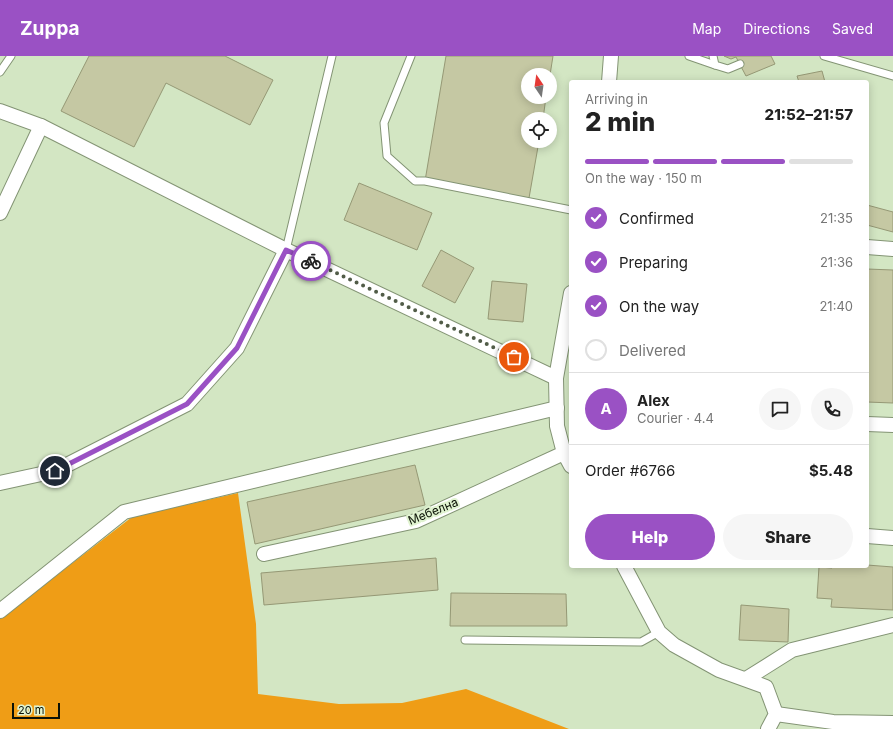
<!DOCTYPE html>
<html lang="en">
<head>
<meta charset="utf-8">
<style>
  body { margin:0; font-family:Inter,sans-serif; background:#f6f6f6; color:#222; height:100vh; display:flex; flex-direction:column; font-size:15px; white-space:nowrap }
  * { box-sizing:border-box; margin:0 }
  p { font-size:13px; color:#767676 }
  .icon { flex:none; width:22px; height:22px; fill:none; stroke:currentColor; stroke-width:2; stroke-linecap:round; stroke-linejoin:round }
  .map { position:relative; flex:1; overflow:hidden }
  .details { position:absolute; left:569px; top:24px; width:300px; height:488px; display:flex; flex-direction:column; background:#fff; border-radius:4px; box-shadow:0 2px 10px #0003 }
  .details>* { flex:none }
  .needle { width:26px; rotate:347deg }
  .fabs { position:absolute; left:521px; top:12px; display:grid; gap:8px }
  .fabs a { display:grid; place-items:center; width:36px; height:36px; border-radius:50%; background:#fff; box-shadow:0 2px 10px #0003; font-size:20px }
  .scale { position:absolute; left:12px; bottom:10px; width:48px; box-sizing:border-box; padding-left:4px; border:2px solid #0b1206; border-top:0; font-size:11px; line-height:14px; white-space:nowrap; color:#0b1206; -webkit-text-stroke:3px #e0f3d0; paint-order:stroke }
  .pin { position:absolute; display:grid; place-items:center; width:34px; height:34px; color:#fff; margin:-17px; border:2px solid #fff; border-radius:50%; box-shadow:0 1px 4px #0007 }
  .courier { position:absolute; display:grid; place-items:center; width:40px; height:40px; margin:-20px; border:3px solid #9a51c4; border-radius:50%; background:#fff; color:#222; box-shadow:0 1px 5px #0007 }
  .head em { font-style:normal; font-weight:800 }
  .head div { display:flex; flex-direction:column-reverse }
  .head { display:flex; align-items:center; justify-content:space-between; height:68px; padding:0 16px }
  h1 { font-size:26px; font-weight:800; line-height:30px }
  .bar { display:grid; grid-template-columns:repeat(4,1fr); gap:6px 4px; align-content:center; height:48px; padding:0 16px }
  .bar i { height:5px; border-radius:3px; background:#e0e0e0 }
  .bar .active { background:#9a51c4 }
  .bar p { grid-column:span 4 }
  .line { display:flex; align-items:center; gap:10px; padding:0 16px; border-top:1px solid #e0e0e0 }
  .line div { flex:1 }
  .round { display:grid; place-items:center; flex:none; width:42px; height:42px; border-radius:21px; background:#f6f6f6 }
  ol { padding:0 16px; list-style:none }
  li { display:flex; align-items:center; gap:12px; height:44px }
  li p { margin-inline-start:auto }
  li .icon { padding:4px; border-radius:50%; background:#9a51c4; color:#fff; stroke-width:4 }
  li:last-child { color:#767676 }
  li i { width:22px; height:22px; border:2px solid #e0e0e0; border-radius:50% }
  .primary-button { display:flex; gap:8px; margin-top:auto; padding:8px 16px }
  .primary-button a { flex:1; height:46px; border-radius:24px; background:#9a51c4; color:#fff; font-size:16px; font-weight:800; line-height:46px; text-align:center }
  .primary-button a+a { background:#f6f6f6; color:#222 }
  header { display:flex; align-items:center; gap:24px; box-sizing:border-box; height:56px; padding:0 20px; background:#9a51c4; color:#fff }
  header strong { font-size:19px }
  nav { display:flex; gap:22px; margin-inline-start:auto; font-size:14px }
  .map>svg:first-child { display:block }
  .forest { fill:#ef9d16 }
  .building { fill:#c5c8a3; stroke:#959875 }
  .lines { fill:none; stroke-linecap:round; stroke-linejoin:round }
  .service-casing { stroke:#839474; stroke-width:9 }
  .minor-casing { stroke:#839474; stroke-width:16 }
  .service { stroke:#fff; stroke-width:7 }
  .minor { stroke:#fff; stroke-width:14 }
  .done { stroke:#515c48; stroke-width:4; stroke-dasharray:0 7.2 }
  .route { stroke:#9a51c4; stroke-width:5 }
  .labels { text-anchor:middle; dominant-baseline:central; stroke-width:4; stroke-linejoin:round; paint-order:stroke }
  .street-label { font-size:12px; fill:#0b1206; stroke:#e0f3d0 }
</style>
</head>
<body>
<header>
<strong>Zuppa</strong>
<nav><a>Map</a><a>Directions</a><a>Saved</a></nav>
</header>
<div class="map">
<svg width="893" height="673" viewBox="0 0 893 673">
  <rect width="100%" height="100%" fill="#d3e6c3"/>
  <path class="forest" d="M238,437L256,568L258,638L339,648L402,647L466,633L569,673H0V563L132,461Z"/>
  <g class="building">
    <path d="M89,0H225L273,24L250,69L166,27L134,91L61,55Z"/>
    <path d="M446,0H553L550,19H528V41H546L543,63H528V85H539L529,142L425,125Z"/>
    <path d="M724,0H771L775,8L746,20L736,1L731,3Z"/>
    <path d="M822,15L825,26H799L797,20Z"/>
    <path d="M359,127L432,157L417,194L344,164Z"/>
    <path d="M867,149L893,156V176L867,169Z"/>
    <path d="M441,194L474,212L455,247L422,230Z"/>
    <path d="M867,213L893,214V347L867,346Z"/>
    <path d="M492,225L527,228L523,266L488,263Z"/>
    <path d="M415,409L425,449L255,488L247,446Z"/>
    <path d="M436,502L438,534L264,549L261,517Z"/>
    <path d="M867,509L893,511V554L831,551L832,543L817,542L819,511L832,512V510H867Z"/>
    <path d="M451,537L566,538L567,570H450Z"/>
    <path d="M741,549L789,553L788,586L739,584Z"/>
  </g>
  <g class="lines">
    <defs>
      <g id="service">
        <path d="M411,0L384,67L387,100L415,125H425L571,154"/>
        <path d="M689,0L715,9"/>
        <path d="M713,0L715,9L728,13L740,8"/>
        <path d="M824,0L893,20"/>
        <path d="M0,16L11,0"/>
        <path d="M286,194L332,0"/>
        <path d="M465,584L641,586L659,576"/>
      </g>
      <g id="minor">
        <path d="M609,26L611,0"/>
        <path d="M0,55L41,70L286,194L556,322"/>
        <path d="M0,157L41,70"/>
        <path d="M867,191L893,193"/>
        <path d="M571,237L556,322L557,370L564,397L571,410"/>
        <path d="M867,368L893,369"/>
        <path d="M0,427L55,415L187,348L237,292L286,194"/>
        <path d="M867,480L893,482"/>
        <path d="M264,498L416,465L564,397L571,400"/>
        <path d="M624,510L659,576L674,589L719,614L766,631L776,658L768,673"/>
        <path d="M0,555L124,456L557,352"/>
        <path d="M746,623L792,594L893,569"/>
        <path d="M776,658L833,666L893,667"/>
      </g>
    </defs>
    <use href="#service" class="service-casing"/>
    <use href="#minor" class="minor-casing"/>
    <use href="#service" class="service"/>
    <use href="#minor" class="minor"/>
  </g>
  <g class="lines">
    <path class="done" d="M311,205L514,301"/>
    <path class="route" d="M55,415L187,348L237,292L286,194L311,205"/>
  </g>
  <g class="labels">
    <g class="street-label">
      <text transform="translate(433 455) rotate(-22)">Мебелна</text>
    </g>
  </g>
</svg>
<div class="fabs">
<a><svg class="needle" viewBox="-14 -14 28 28"><path d="M0-13l5 13h-10z" fill="#e53935"/><path d="M0 13l5-13h-10z" fill="#767676"/></svg></a>
<a><svg class="icon" aria-label="locate" viewBox="0 0 24 24"><circle cx="12" cy="12" r="6"/><path d="M12 2v4M12 18v4M2 12h4M18 12h4"/></svg></a>
</div>
<div class="scale">20 m</div>
<div class="pin" style="left:514px;top:301px;background:#ea580c"><svg class="icon" aria-label="bag" viewBox="0 0 24 24"><path d="M5 8h14l-1 12H6zM9 8a3 3 0 0 1 6 0"/></svg></div>
<div class="pin" style="left:55px;top:415px;background:#1f2937"><svg class="icon" aria-label="home" viewBox="0 0 24 24"><path d="M3 11l9-7 9 7M6 9v11h12V9"/></svg></div>
<div class="courier" style="left:311px;top:205px"><svg class="icon" aria-label="bike" viewBox="0 0 24 24"><circle cx="6" cy="16" r="4"/><circle cx="18" cy="16" r="4"/><path d="M6 16l4-8h5l3 8M10 8l3 8H6M13 5h3"/></svg></div>
<section class="details">
<div class="head"><div><h1>2 min</h1><p>Arriving in</p></div><em>21:52–21:57</em></div>
<div class="bar"><i class="active"></i><i class="active"></i><i class="active"></i><i></i><p>On the way · 150 m</p></div>
<ol>
<li><svg class="icon" aria-label="check" viewBox="0 0 24 24"><path d="M5 12l5 5 9-10"/></svg>Confirmed<p>21:35</p></li>
<li><svg class="icon" aria-label="check" viewBox="0 0 24 24"><path d="M5 12l5 5 9-10"/></svg>Preparing<p>21:36</p></li>
<li><svg class="icon" aria-label="check" viewBox="0 0 24 24"><path d="M5 12l5 5 9-10"/></svg>On the way<p>21:40</p></li>
<li><i></i>Delivered</li>
</ol>
<div class="line" style="height:72px"><b class="round" style="background:#9a51c4;color:#fff">A</b><div><b>Alex</b><p>Courier · 4.4</p></div><a class="round"><svg class="icon" aria-label="chat" viewBox="0 0 24 24"><path d="M4 5h16v11H9l-5 4z"/></svg></a><a class="round"><svg class="icon" aria-label="phone" viewBox="0 0 24 24"><path d="M5 4h4l2 5-3 2q2 4 5 5l2-3 5 2v4C11 20 4 13 5 4z"/></svg></a></div>
<div class="line" style="height:52px"><div>Order #6766</div><b>$5.48</b></div>
<div class="primary-button"><a>Help</a><a>Share</a></div>
</section>
</div>
</body>
</html>
